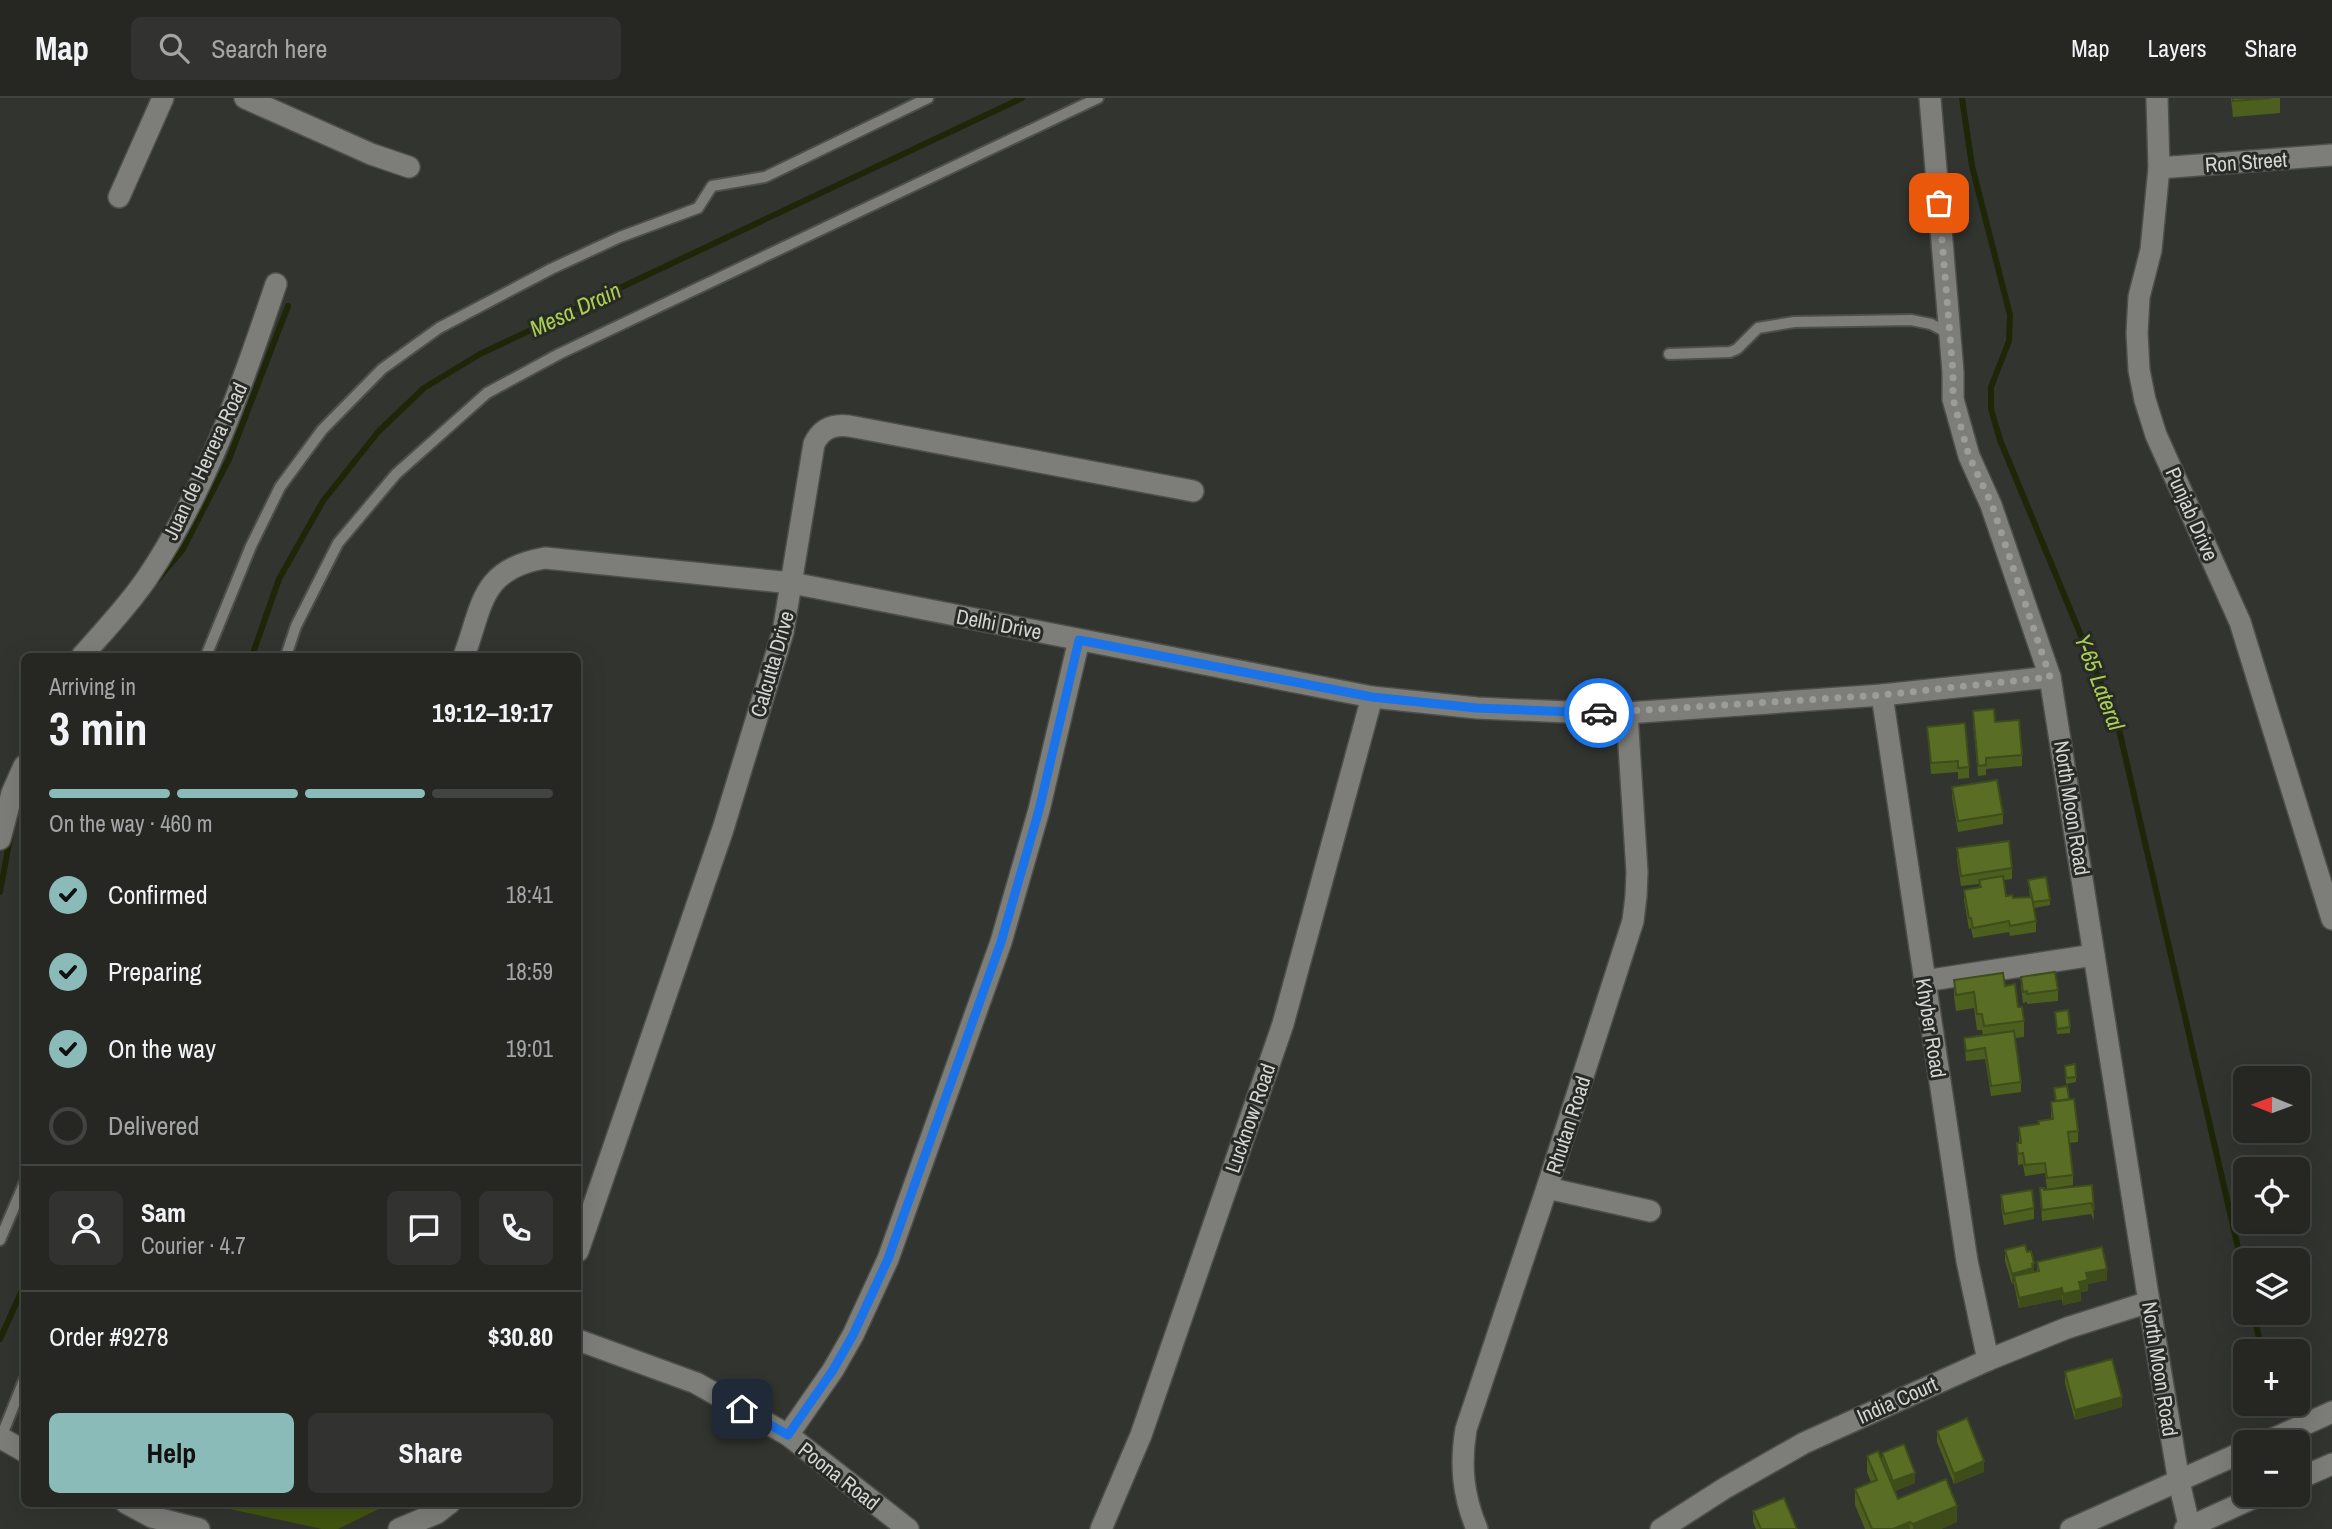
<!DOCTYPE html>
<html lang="en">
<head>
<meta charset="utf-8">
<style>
  body { margin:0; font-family:"Archivo Narrow",sans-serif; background:#323330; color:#f1f3f6; height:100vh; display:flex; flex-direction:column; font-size:26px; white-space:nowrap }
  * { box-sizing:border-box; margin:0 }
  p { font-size:23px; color:#a4a5a6 }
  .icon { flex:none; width:38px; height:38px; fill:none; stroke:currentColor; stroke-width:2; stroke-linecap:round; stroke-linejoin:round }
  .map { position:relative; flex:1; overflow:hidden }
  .details { position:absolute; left:21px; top:555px; width:560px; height:854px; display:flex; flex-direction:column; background:#262723; border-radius:10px; box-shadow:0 7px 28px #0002,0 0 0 2px #424441 }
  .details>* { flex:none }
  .needle { width:46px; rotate:271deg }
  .fabs { position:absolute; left:2233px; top:968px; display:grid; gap:14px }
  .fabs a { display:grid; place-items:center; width:77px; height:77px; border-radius:10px; background:#262723; box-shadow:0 7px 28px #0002,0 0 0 2px #424441; font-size:35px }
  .pin { position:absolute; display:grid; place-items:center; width:60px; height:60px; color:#fff; margin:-30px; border-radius:14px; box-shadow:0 4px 10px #0006 }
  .courier { position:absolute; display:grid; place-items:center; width:70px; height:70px; margin:-35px; border:5px solid #1a73e8; border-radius:50%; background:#fff; color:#222; box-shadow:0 2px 9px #0007 }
  .summary em { font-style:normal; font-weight:700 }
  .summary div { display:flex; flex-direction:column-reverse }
  .summary { display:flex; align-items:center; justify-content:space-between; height:119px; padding:0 28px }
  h1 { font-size:46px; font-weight:700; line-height:52px }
  .bar { display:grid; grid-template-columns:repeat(4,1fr); gap:10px 7px; align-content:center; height:84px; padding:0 28px }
  .bar i { height:9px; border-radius:5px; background:#424441 }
  .bar .active { background:#8bbbb9 }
  .bar p { grid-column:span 4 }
  .line { display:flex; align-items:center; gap:18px; padding:0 28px; border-top:2px solid #424441 }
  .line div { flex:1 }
  .round { display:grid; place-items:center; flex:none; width:74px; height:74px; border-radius:10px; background:#323330 }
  ol { padding:0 28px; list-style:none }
  li { display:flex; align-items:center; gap:21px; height:77px }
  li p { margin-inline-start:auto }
  li .icon { padding:7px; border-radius:50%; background:#8bbbb9; color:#111; stroke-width:4 }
  li:last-child { color:#a4a5a6 }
  li i { width:38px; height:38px; border:4px solid #424441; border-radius:50% }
  .action { display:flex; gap:14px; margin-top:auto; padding:14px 28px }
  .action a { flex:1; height:80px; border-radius:10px; background:#8bbbb9; color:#111; font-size:28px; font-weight:700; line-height:80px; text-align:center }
  .action a+a { background:#323330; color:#f1f3f6 }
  header { display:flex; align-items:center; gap:42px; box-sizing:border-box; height:98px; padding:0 35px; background:#262723; border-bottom:2px solid #424441 }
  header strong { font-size:33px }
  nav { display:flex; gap:38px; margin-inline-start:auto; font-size:24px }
  .search { width:490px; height:63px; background:#323330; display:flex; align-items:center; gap:18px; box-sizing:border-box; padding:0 24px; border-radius:10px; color:#a4a5a6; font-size:26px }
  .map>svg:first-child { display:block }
  .green { fill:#42550f }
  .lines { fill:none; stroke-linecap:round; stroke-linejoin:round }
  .stream { stroke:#1d2607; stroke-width:6 }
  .service-casing { stroke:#4e4f4b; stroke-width:14 }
  .minor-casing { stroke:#4e4f4b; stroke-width:24 }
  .tertiary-casing { stroke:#4e4f4b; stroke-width:24 }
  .secondary-casing { stroke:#4e4f4b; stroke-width:24 }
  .service { stroke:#7d7e79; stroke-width:10 }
  .minor { stroke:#7d7e79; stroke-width:21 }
  .tertiary { stroke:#7d7e79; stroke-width:21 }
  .secondary { stroke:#7d7e79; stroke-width:21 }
  .wall { fill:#4d5f1f }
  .shaded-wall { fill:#3e4d19 }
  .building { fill:#596e24; stroke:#3e4d19; stroke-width:2 }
  .done { stroke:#9b9d99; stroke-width:7; stroke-dasharray:0 12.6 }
  .route { stroke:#1a73e8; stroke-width:9 }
  .labels { text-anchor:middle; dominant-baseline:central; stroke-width:6; stroke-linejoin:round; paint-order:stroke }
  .street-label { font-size:21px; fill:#d4d5d2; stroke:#282a25 }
  .water-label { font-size:23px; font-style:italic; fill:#aacf50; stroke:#282a25 }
</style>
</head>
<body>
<header>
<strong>Map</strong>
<div class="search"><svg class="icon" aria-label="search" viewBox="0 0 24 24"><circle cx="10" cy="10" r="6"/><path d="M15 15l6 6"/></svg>Search here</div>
<nav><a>Map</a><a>Layers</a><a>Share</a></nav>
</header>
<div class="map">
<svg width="2332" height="1431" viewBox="0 0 2332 1431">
  <rect width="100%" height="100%" fill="#32342f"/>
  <path class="green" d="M202,1405H391L338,1431H322Z"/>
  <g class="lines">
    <g class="stream">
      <path d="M1962,0L1972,68L2010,217L2009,243L1991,289V311L2000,342L2118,627L2245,1180"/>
      <path d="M157,482L183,451L229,361L288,208"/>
      <path d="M252,558L279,481L323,403L378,334L424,290L480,256L1022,0"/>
      <path d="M0,794L10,740"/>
      <path d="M2253,1214L2262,1253"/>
      <path d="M0,1241L24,1188"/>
      <path d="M2274,1306V1307"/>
    </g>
    <defs>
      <g id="service">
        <path d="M1669,256L1730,254L1737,251L1758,230L1794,224L1911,222L1931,226L1950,236"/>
        <path d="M206,558L251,448L280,389L322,332L382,271L439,230L551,171L620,139L698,110L712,88L765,79L928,0"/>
        <path d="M286,558L296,528L338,445L396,376L487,295L559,256L1098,0"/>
        <path d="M0,1142L24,1086"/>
        <path d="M0,1342L24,1282"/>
      </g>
      <g id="minor">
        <path d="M245,0L371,56L409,69"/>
        <path d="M2157,0L2159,70L2151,152L2139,199L2137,235L2139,272L2145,302L2156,337L2240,524L2332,821"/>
        <path d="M2159,70L2332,57"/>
        <path d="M119,99L163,0"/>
        <path d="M82,558C104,533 128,508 147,480C207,391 242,287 276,186"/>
        <path d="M464,558C483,507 480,471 545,460L792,485L1372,599L1477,610L1589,615H1627L1882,597L2050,579"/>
        <path d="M1882,597L1967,1163L1988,1262"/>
        <path d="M0,741L12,695L24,668"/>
        <path d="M1924,883L2094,857"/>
        <path d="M1547,1090L1650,1113"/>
        <path d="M578,1153L723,731L783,534L814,346C821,331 833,326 849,328L1193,393"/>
        <path d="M578,1242L696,1285L788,1337L908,1431"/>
        <path d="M788,1337L833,1272L853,1237L888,1161L1001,844L1039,712L1079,542"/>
        <path d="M1,1340L24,1353"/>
        <path d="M126,1405L152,1419L199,1431"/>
        <path d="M399,1431L437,1415L450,1405"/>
        <path d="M1101,1431L1141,1337L1283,926L1372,599"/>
        <path d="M1477,1431C1463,1398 1460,1367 1466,1331L1547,1090L1633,823L1636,798L1637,774L1627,615"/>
        <path d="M1661,1431L1725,1390L1804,1345L1988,1262L2067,1230L2149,1204"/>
      </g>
      <path id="tertiary" d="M1930,0L1953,274V301L1969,358L1991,407L2050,579L2149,1204L2179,1384L2190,1431"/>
      <g id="secondary">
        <path d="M2266,1344L2332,1314"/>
        <path d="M2298,1381L2332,1366"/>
        <path d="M2071,1431L2245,1353"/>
        <path d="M2185,1431L2262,1396"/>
      </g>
    </defs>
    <use href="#service" class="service-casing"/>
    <use href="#minor" class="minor-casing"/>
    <use href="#tertiary" class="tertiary-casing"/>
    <use href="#secondary" class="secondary-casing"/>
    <use href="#service" class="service"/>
    <use href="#minor" class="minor"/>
    <use href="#tertiary" class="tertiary"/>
    <use href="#secondary" class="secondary"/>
  </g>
  <g class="wall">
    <path d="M2231,0H2280V15L2233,19Z"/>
    <path d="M1973,613L1995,624L2022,657V668L1986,671V677L1978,678L1973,624Z"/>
    <path d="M1927,629L1969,669V680L1958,681V674L1931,676Z"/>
    <path d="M1952,689L2003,716V726L1958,734L1952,699Z"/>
    <path d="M1957,750L2012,770V781L2004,782L2006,798L2013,800L2030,799L2028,782L2050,802V807L2034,810L2036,823V834L2010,838L2009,834L1973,840L1971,830L1969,831L1964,802V792L1979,789V786L1961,788L1957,761Z"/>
    <path d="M2021,879L2058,892V903L2027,906V904L2023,905L2021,889Z"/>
    <path d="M1954,882L2005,888L2018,909L2024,923V939L2015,940L2021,984V994L1991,998L1985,961L1966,963L1964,940L1983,937L1982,932H1977L1974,910L1956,913L1954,898Z"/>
    <path d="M2055,914L2070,929V935L2057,936Z"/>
    <path d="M2065,968L2076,979V984L2066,986Z"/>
    <path d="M2054,990L2069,1001L2078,1033V1044L2069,1045L2073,1077V1087L2047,1091L2045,1075L2025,1078L2023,1066L2018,1067L2017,1045H2019V1029L2038,1027V1023L2051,1021V1004L2055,1003Z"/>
    <path d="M2092,1087L2094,1123L2091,1116L2042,1123L2040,1090L2044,1092Z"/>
    <path d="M2001,1097L2034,1110V1121L2004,1127L2001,1108Z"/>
    <path d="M2005,1152L2027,1154L2034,1174H2037V1164L2107,1182L2088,1186V1193L2081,1194V1203L2063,1207L2062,1201L2019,1210L2014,1186H2012L2005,1163Z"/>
    <path d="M2065,1274L2122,1309L2075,1322L2065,1285Z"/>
    <path d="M1937,1333L1984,1374L1954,1386L1937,1344Z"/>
    <path d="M1882,1355L1915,1385L1895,1393L1898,1401L1957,1424L1941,1431H1865L1855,1407V1391L1871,1384L1867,1374V1358L1882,1361Z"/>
    <path d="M1753,1413L1797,1431H1756L1753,1424Z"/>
  </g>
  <g class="shaded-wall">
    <path d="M2034,1165V1176L2014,1178V1186H2012V1176Z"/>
    <path d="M2107,1171V1182L2088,1186V1193L2081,1194V1203L2063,1207V1196L2079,1184L2086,1175Z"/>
    <path d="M2062,1190V1201L2019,1210V1200Z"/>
    <path d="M2122,1299V1309L2075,1322V1312Z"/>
    <path d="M1984,1363V1374L1954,1386V1376Z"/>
    <path d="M1915,1375V1385L1893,1394V1383Z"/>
    <path d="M1957,1408V1424L1941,1431H1913V1426Z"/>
    <path d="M1910,1424V1431H1893Z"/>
  </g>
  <g class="building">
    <path d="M2233,0H2271L2233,3Z"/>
    <path d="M1994,611L1995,624L2019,622L2022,657L1986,660V667L1978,668L1973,613Z"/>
    <path d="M1965,625L1969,669L1958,670V663L1931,665L1927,629Z"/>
    <path d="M1997,682L2003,716L1958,723L1952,689Z"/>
    <path d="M2009,743L2012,770L1961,778L1957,750Z"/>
    <path d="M2003,778L2006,798L2012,797L2013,800L2032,799L2036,823L2010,828L2009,823L1973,830L1971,820H1969L1964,792L1981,789L1979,782Z"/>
    <path d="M2046,779L2050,802L2033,804L2028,782Z"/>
    <path d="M2055,874L2058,892L2027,896V893L2023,894L2021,879Z"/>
    <path d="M2003,875L2005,888L2015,886L2018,909H2022L2024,923L1984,928L1982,916H1977L1974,894L1956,897L1954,882Z"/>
    <path d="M2068,912L2070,929L2057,931L2055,914Z"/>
    <path d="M2014,933L2021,984L1991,988L1985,950L1966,953L1964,940Z"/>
    <path d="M2075,966L2076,979L2066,980L2065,968Z"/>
    <path d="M2067,988L2069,1001L2056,1003L2054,990Z"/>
    <path d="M2074,1001L2078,1033L2068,1034L2073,1077L2047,1080L2045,1065L2025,1067L2023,1055L2018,1056L2017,1045H2021L2019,1029L2039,1026L2038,1023L2053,1021L2051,1004Z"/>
    <path d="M2092,1087L2094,1112L2091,1105L2042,1112L2040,1090H2044V1092Z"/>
    <path d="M2032,1092L2034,1110L2004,1116L2001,1097Z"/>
    <path d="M2025,1147L2027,1154L2031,1153L2034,1165L2032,1166L2033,1170L2012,1176L2005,1152Z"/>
    <path d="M2102,1149L2107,1171L2086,1175L2088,1182L2079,1184L2081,1192L2063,1196L2062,1190L2019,1200L2014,1178L2039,1173L2037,1164Z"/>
    <path d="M2112,1261L2122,1299L2075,1312L2065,1274Z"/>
    <path d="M1967,1320L1984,1363L1954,1376L1937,1333Z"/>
    <path d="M1904,1346L1915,1375L1893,1383L1882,1355Z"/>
    <path d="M1878,1353L1898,1401L1946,1381L1957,1408L1913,1426L1910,1424L1893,1431H1872L1855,1391L1877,1382L1867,1358Z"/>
    <path d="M1784,1400L1797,1431H1761L1753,1413Z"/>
  </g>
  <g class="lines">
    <path class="done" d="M1599,615L1882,597L2050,579L1992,407L1969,358L1953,301V274L1939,105"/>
    <path class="route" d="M742,1311L788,1337L833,1272L853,1237L888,1161L1001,844L1039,712L1079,542L1372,599L1477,610L1599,615"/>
  </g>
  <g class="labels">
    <g class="street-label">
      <text transform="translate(2246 64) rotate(-4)">Ron Street</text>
      <text transform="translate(205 363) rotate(-65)">Juan de Herrera Road</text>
      <text transform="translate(2192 416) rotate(66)">Punjab Drive</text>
      <text transform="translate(999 526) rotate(11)">Delhi Drive</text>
      <text transform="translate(772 566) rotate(-74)">Calcutta Drive</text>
      <text transform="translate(2072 710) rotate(81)">North Moon Road</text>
      <text transform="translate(1931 930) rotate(81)">Khyber Road</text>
      <text transform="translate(1250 1020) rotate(-71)">Lucknow Road</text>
      <text transform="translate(1568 1027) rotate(-72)">Rhutan Road</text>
      <text transform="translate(2160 1271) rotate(81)">North Moon Road</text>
      <text transform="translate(1897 1302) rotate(-24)">India Court</text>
      <text transform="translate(839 1378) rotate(38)">Poona Road</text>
    </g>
    <g class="water-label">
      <text transform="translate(575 211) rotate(-25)">Mesa Drain</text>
      <text transform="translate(2100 584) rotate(69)">Y-65 Lateral</text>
    </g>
  </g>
</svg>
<div class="fabs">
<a><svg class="needle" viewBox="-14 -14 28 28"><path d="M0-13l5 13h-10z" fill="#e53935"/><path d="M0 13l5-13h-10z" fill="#a4a5a6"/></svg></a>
<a><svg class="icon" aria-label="locate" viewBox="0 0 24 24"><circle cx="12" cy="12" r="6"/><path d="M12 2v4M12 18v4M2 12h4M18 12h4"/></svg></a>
<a><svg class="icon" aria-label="layers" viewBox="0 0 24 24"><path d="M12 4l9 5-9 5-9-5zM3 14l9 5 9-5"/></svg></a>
<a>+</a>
<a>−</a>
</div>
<div class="pin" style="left:1939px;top:105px;background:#ea580c"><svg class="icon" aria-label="bag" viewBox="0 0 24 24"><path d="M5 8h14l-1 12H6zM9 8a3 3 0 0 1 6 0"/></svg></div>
<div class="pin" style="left:742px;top:1311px;background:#1f2937"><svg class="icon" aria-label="home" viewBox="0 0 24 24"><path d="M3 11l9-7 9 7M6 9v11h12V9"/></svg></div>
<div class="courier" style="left:1599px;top:615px"><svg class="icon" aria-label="car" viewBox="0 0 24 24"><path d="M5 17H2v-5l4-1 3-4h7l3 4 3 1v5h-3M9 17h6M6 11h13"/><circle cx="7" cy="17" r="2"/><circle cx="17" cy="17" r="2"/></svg></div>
<section class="details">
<div class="summary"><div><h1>3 min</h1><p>Arriving in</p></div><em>19:12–19:17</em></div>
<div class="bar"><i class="active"></i><i class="active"></i><i class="active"></i><i></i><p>On the way · 460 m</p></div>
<ol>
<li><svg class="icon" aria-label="check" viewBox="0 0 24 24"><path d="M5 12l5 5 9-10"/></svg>Confirmed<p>18:41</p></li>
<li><svg class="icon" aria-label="check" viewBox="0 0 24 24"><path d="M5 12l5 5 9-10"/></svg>Preparing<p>18:59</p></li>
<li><svg class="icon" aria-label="check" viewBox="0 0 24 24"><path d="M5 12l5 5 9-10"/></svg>On the way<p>19:01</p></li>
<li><i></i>Delivered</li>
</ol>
<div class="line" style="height:126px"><a class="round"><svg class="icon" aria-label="person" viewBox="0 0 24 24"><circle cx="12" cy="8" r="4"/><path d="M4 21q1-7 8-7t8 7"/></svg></a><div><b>Sam</b><p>Courier · 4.7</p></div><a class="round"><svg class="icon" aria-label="chat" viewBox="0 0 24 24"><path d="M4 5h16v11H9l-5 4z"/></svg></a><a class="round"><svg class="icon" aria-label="phone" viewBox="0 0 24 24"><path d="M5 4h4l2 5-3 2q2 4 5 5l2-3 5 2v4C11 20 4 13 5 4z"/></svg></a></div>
<div class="line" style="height:91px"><div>Order #9278</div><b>$30.80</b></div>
<div class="action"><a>Help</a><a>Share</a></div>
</section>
</div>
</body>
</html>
